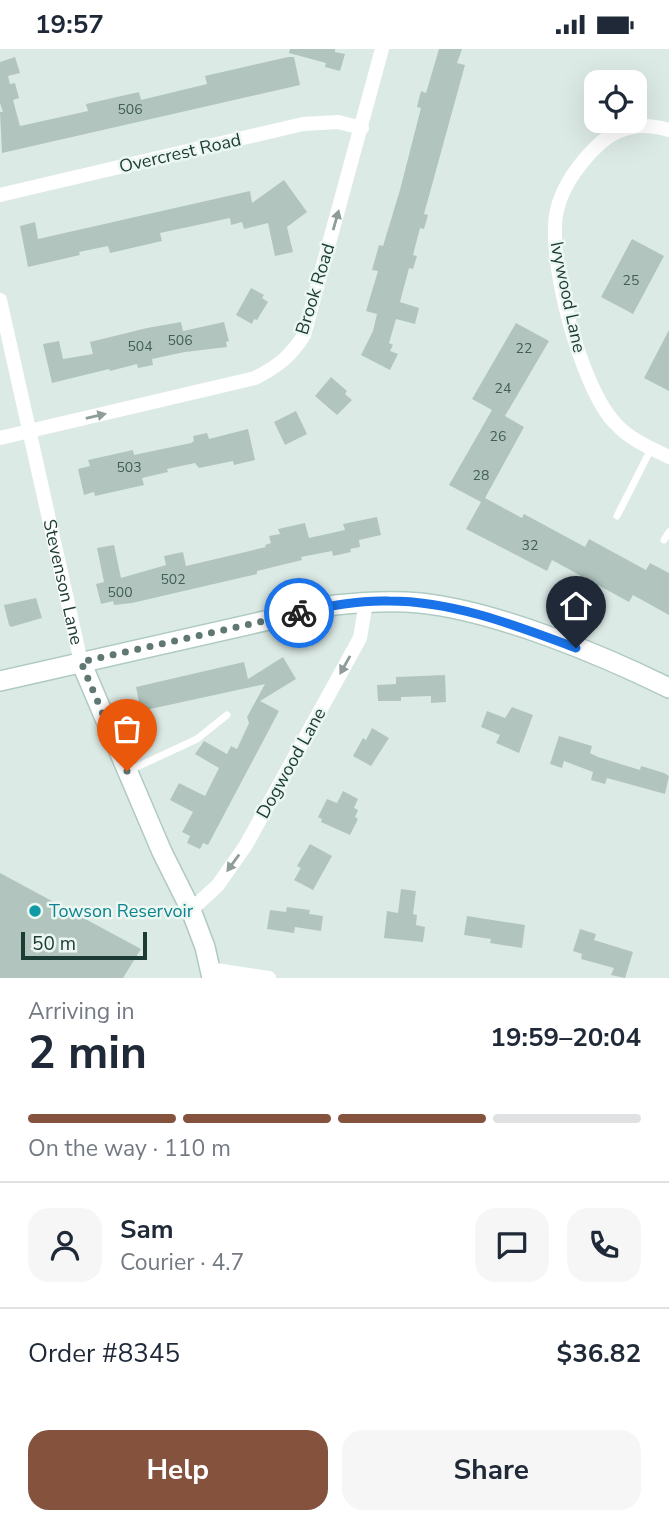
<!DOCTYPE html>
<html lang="en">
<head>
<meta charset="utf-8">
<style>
  body { margin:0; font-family:"Nunito Sans",sans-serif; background:#f6f6f7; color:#1f2937; height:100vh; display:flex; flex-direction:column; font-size:26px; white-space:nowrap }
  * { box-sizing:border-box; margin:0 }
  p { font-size:23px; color:#747a83 }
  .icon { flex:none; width:38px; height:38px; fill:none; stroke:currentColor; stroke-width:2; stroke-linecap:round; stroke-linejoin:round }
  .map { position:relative; height:929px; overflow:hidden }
  .side { display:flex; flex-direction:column; background:#fff; flex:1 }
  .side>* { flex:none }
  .buttons { position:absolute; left:584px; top:21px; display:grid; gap:14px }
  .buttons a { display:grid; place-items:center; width:63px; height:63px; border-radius:14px; background:#fff; box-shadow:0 7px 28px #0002; font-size:35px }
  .scale { position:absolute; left:21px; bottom:18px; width:126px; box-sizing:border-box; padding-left:7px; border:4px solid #1c3b35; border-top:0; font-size:19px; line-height:24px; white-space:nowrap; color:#1c3b35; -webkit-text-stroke:5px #ecf7f2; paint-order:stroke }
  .pin { position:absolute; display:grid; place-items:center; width:60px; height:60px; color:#fff; margin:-72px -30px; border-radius:50% 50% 50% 0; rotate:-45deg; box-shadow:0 0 7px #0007 }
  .pin .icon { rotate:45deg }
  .courier { position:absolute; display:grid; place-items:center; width:70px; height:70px; margin:-35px; border:5px solid #1a73e8; border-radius:50%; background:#fff; color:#222; box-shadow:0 2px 9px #0007 }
  .head em { font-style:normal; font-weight:700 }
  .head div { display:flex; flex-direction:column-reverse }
  .head { display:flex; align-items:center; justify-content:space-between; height:119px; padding:0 28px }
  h1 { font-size:46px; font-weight:700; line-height:52px }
  .bar { display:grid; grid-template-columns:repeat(4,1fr); gap:10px 7px; align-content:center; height:84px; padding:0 28px }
  .bar i { height:9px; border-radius:5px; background:#e0e1e3 }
  .bar .selected { background:#84523d }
  .bar p { grid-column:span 4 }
  .line { display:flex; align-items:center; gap:18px; padding:0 28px; border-top:2px solid #e0e1e3 }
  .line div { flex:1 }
  .round { display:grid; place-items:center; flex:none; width:74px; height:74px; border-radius:21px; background:#f6f6f7 }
  .primary-button { display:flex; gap:14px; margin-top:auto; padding:14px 28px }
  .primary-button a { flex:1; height:80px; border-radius:21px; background:#84523d; color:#fff; font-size:28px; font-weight:700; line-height:80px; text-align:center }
  .primary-button a+a { background:#f6f6f7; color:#1f2937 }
  .status { display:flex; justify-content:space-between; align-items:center; height:49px; padding:0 35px; background:#fff; direction:ltr }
  .status svg { height:19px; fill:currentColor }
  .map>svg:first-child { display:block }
  .building { fill:#b1c5be }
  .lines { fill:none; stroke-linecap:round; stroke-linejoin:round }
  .secondary-casing { stroke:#aecbc3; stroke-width:22 }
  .lane { stroke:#fff; stroke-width:7 }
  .street { stroke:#fff; stroke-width:14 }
  .secondary { stroke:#fff; stroke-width:19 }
  .oneway { fill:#8e9d9a }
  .done { stroke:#5f7873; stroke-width:7; stroke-dasharray:0 12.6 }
  .route { stroke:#1a73e8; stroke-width:9 }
  .culture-dot { fill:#0f9aa8; stroke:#ecf7f2; stroke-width:2.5 }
  .labels { text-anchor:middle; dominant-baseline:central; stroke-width:5; stroke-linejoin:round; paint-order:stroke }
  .number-label { font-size:14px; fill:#415e57 }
  .street-label { font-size:18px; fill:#1c3b35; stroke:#ecf7f2 }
  .culture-label { font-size:18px; fill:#0d838f; stroke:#ecf7f2; text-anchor:start }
</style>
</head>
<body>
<div class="status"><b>19:57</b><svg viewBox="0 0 49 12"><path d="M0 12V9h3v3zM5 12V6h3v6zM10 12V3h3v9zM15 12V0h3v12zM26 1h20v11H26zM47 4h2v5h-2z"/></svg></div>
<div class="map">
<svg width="669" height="929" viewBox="0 0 669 929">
  <rect width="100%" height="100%" fill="#dceae5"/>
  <g class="building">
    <path d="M290,0H335V3L345,5L340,22L325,18L326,14L289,4Z"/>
    <path d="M439,0H462L457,14L465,16L424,165L428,166L424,180L420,179L413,206L417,207L413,220L409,219L400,253L419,259L415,275L396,270L389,294L393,296L390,302L398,305L390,321L361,306L373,282L377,265L366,262L378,222L372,221L379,196L383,197L400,141L421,59L417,58L421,42L426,44Z"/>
    <path d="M15,8L20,24L8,27L10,35L15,34L19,49L13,51L20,77L88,62L86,55L139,43L141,51L207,35L205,27L288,8H294L300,36L2,104L0,63H3L0,54V13Z"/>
    <path d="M284,131L307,163L287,178L293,203L275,207L268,174L244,180L242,173L231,176L230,169L160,184L162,192L110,204L108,197L79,203L80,206L28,218L20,177L35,173L38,190L250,142L252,154Z"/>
    <path d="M632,190L664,207L633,265L601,248Z"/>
    <path d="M251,239L264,246L262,249L268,253L257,271L254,270L252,275L236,266Z"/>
    <path d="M181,273L183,282L224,273L229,292L226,293L227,298L185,303L152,310L153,316L138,319L137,315L110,322L109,320L52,334L43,295L59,292L63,310L93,305L90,293L147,279Z"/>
    <path d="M516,274L549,292L505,367L524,378L485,449L522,469L524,465L585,498L589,490L646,521L650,514L669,524V566L633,546L629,553L552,511L547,522L466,480L481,453L449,436L492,361L472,350Z"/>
    <path d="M669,281V342L644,329Z"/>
    <path d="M331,328L347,342L345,345L352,351L337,366L315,347Z"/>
    <path d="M296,362L307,385L285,396L274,373Z"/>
    <path d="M248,380L255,411L234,416L233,412L199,419L195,414L167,420L168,423L142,429L144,436L95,447L94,443L84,446L78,420L90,417L88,411L133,401L134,406L191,394L194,392L193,387L207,384L209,390Z"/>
    <path d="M377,468L381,486L359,491L360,498L350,500L351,503L333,507L332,502L301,508L302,511L257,522V525L188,541L132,554L114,556L113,552L101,555L96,535L104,533L97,499L114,496L121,529L166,516L164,507L183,503L186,517L266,498L265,496L271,494L269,487L280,485L278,480L305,474L309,489L345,481L343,475Z"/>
    <path d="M36,549L42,569L11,578L9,576L4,556Z"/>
    <path d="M283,608L296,630L260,652L279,662L208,796L203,794L200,800L187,794L190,787L182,783L193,763L170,751L179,734L205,747L219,719L195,705L204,692L227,705L231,697L237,700L249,674L247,668L265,635L141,662L136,638L244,613L248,630Z"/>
    <path d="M445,626L446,653L431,654V647L401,648V652H378L377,636L396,635V628Z"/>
    <path d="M512,658L533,666L519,704L496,694L500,686L481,678L487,662L505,669Z"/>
    <path d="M372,679L389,689L371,717L353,707L363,689L366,691Z"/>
    <path d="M559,687L592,697L590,704L598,708L640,721L641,717L664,724L669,727L665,745L607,729L605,735L591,731L593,723L564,712L562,719L550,715Z"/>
    <path d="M343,742L358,750L354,759L358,761L355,768L358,770L350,786L321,773L322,770L318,768L327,750L337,754Z"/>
    <path d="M310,795L332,807L313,841L294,831L301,819L297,817Z"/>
    <path d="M0,824L141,900L123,929H0Z"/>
    <path d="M401,840L416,842L413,865L417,866L416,876L425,878L423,893L384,889L387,862L398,864Z"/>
    <path d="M287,858L310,861L309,865L323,867L321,882L295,878L294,884L267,880L270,861L286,863Z"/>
    <path d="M467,867L525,876L522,899L490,894L491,890L464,886Z"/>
    <path d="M580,880L596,885L594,891L633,903L625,929L611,926L614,919L581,910L582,905L573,902Z"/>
  </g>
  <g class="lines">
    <defs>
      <g id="secondary">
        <path d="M81,613L162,803L191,861L205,898L212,929"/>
        <path d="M0,632L335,556C363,553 391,551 420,554C496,562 600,605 669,639"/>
      </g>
    </defs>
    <use href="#secondary" class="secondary-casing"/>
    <g class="lane">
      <path d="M617,467L651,400"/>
      <path d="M664,491L669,483"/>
      <path d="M128,722L197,690L227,666"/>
    </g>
    <g class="street">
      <path d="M669,81C638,72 614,78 592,102C577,118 562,139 557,161C546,208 581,339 615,374C629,390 650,399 669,408"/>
      <path d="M0,146L303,75L338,73L362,79"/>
      <path id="s1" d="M0,251L81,613"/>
      <path d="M0,389L255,329C277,318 291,307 304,286L382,0"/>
      <path d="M191,861L218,836L246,796L360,589L366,553"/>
      <path d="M209,920L269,929"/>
    </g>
    <use href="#secondary" class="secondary"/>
  </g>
  <defs><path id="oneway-solid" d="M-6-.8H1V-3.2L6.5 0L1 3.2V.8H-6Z" transform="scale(1.75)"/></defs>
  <g class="oneway">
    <use href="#oneway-solid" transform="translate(336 171) rotate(-74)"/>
    <use href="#oneway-solid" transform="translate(96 367) rotate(-13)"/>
    <use href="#oneway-solid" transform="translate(345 616) rotate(119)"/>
    <use href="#oneway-solid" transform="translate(233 814) rotate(126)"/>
  </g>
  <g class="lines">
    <path class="done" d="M127,722L81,613L299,564"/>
    <path class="route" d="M299,564C329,557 359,551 389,552C454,552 517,577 576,599"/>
  </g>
  <circle class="culture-dot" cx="35" cy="862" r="7"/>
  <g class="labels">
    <g class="number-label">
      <text x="130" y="60">506</text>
      <text x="631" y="231">25</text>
      <text x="180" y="291">506</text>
      <text x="140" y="297">504</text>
      <text x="524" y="299">22</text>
      <text x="503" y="339">24</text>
      <text x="498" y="387">26</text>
      <text x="129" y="418">503</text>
      <text x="481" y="426">28</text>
      <text x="530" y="496">32</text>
      <text x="173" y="530">502</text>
      <text x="120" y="543">500</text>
    </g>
    <g class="street-label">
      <text transform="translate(180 104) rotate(-13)">Overcrest Road</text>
      <text transform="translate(315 240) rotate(-73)">Brook Road</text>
      <text transform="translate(568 248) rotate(78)">Ivywood Lane</text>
      <text stroke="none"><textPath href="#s1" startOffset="289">Stevenson Lane</textPath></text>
      <text transform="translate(291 714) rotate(-61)">Dogwood Lane</text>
    </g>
    <g class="culture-label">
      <text x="49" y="862">Towson Reservoir</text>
    </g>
  </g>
</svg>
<div class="buttons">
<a><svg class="icon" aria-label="locate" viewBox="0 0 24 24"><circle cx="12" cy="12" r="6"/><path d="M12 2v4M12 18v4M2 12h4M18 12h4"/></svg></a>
</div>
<div class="scale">50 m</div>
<div class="pin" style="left:127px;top:722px;background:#ea580c"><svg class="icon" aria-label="bag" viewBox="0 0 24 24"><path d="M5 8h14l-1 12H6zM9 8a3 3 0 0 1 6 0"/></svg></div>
<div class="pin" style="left:576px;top:599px;background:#1f2937"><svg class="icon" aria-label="home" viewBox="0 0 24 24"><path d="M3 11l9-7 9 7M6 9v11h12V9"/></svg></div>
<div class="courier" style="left:299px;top:564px"><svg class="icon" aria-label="bike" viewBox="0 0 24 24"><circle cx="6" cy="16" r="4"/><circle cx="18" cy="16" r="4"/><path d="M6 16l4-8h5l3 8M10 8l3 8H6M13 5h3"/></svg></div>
</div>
<section class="side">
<div class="head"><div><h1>2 min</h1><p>Arriving in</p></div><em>19:59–20:04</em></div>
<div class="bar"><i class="selected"></i><i class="selected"></i><i class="selected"></i><i></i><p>On the way · 110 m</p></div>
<div class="line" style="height:126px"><a class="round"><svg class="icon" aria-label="person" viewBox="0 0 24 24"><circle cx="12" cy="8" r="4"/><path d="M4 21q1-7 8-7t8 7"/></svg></a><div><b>Sam</b><p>Courier · 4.7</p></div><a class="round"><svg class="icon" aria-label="chat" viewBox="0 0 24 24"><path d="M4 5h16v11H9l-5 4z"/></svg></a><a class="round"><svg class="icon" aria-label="phone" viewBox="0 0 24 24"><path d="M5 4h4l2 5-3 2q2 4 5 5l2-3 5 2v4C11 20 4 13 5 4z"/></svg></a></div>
<div class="line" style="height:91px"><div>Order #8345</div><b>$36.82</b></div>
<div class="primary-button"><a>Help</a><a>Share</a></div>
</section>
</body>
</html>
